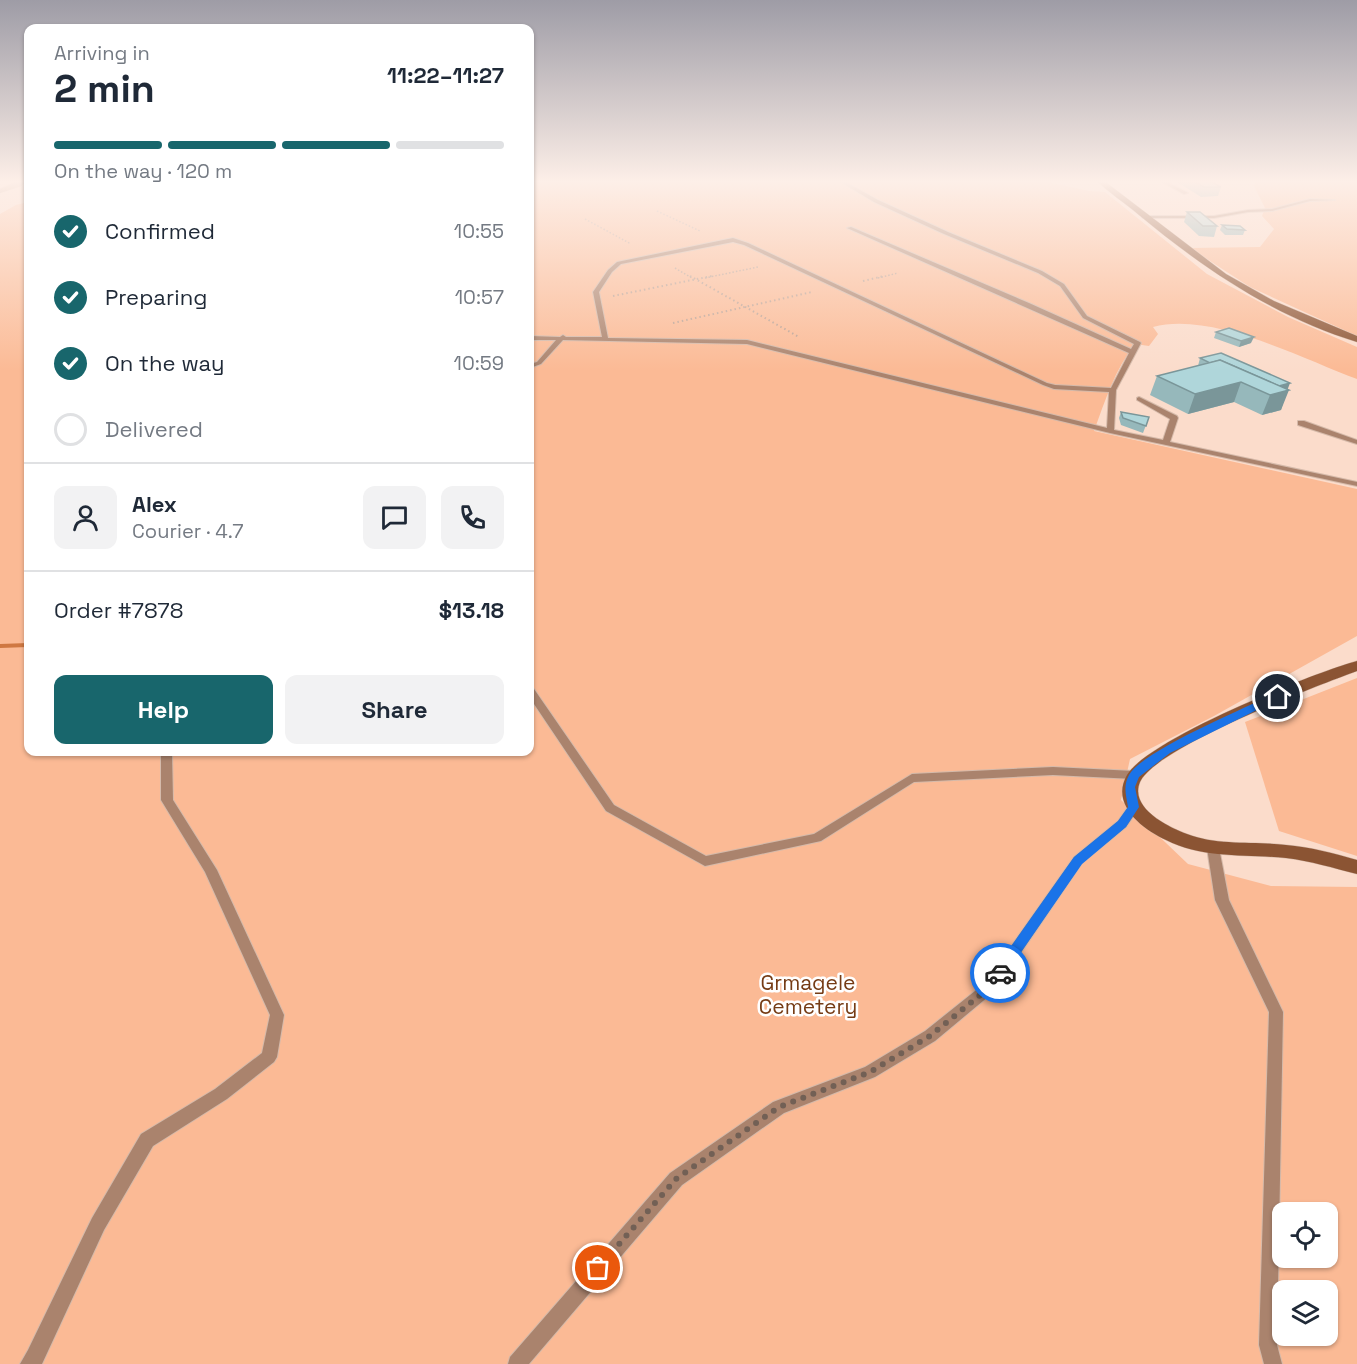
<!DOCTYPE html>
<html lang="en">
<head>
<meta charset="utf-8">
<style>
  body { margin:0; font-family:"Space Grotesk",sans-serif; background:#f2f2f3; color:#1f2937; height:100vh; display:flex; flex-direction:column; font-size:22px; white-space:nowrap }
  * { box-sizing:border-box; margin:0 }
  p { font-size:20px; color:#747a83 }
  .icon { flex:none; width:33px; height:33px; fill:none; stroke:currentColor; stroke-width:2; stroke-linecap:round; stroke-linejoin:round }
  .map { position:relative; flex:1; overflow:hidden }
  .drawer { position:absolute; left:24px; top:24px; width:510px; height:732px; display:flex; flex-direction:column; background:#fff; border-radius:12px; box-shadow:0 2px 4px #0004 }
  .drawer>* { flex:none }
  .fabs { position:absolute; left:1272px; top:1202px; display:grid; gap:12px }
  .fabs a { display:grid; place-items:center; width:66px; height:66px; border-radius:12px; background:#fff; box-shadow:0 2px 4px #0004; font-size:30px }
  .pin { position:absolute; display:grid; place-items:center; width:51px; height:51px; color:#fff; margin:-26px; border:3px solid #fff; border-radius:50%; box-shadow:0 2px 6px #0007 }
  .courier { position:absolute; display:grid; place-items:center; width:60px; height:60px; margin:-30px; border:4px solid #1a73e8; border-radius:50%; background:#fff; color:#222; box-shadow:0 2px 8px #0007 }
  .headline em { font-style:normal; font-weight:700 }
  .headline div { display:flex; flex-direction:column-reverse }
  .headline { display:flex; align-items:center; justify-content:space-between; height:102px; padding:0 30px }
  h1 { font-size:39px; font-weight:700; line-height:45px }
  .bar { display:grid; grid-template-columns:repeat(4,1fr); gap:9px 6px; align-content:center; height:72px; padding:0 30px }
  .bar i { height:8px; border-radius:4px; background:#e0e1e3 }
  .bar .on { background:#18666c }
  .bar p { grid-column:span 4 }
  .line { display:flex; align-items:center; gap:15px; padding:0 30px; border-top:2px solid #e0e1e3 }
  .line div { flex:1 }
  .round { display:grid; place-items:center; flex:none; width:63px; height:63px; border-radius:12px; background:#f2f2f3 }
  ol { padding:0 30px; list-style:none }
  li { display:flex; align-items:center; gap:18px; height:66px }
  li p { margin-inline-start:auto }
  li .icon { padding:6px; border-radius:50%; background:#18666c; color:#fff; stroke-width:4 }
  li:last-child { color:#747a83 }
  li i { width:33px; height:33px; border:3px solid #e0e1e3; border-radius:50% }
  .cta { display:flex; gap:12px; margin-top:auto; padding:12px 30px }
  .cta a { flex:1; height:69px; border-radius:12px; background:#18666c; color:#fff; font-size:24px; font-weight:700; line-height:69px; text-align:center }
  .cta a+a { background:#f2f2f3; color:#1f2937 }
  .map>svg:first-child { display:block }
  .green { fill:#fbba95; fill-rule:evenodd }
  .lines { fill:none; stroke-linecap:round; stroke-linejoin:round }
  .stream { fill:#cf7842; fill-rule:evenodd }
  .lane-casing { stroke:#d5baaa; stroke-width:2 }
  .street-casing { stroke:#d5baaa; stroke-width:1 }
  .secondary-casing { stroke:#d5baaa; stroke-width:1 }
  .path-far1 { stroke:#baa193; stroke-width:1.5; stroke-dasharray:1.5 2; stroke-linecap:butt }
  .path { stroke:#baa193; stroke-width:2; stroke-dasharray:1.5 3; stroke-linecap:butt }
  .lane { fill:#aa836d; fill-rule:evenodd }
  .street { fill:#aa836d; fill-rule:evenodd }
  .secondary { fill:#8b5433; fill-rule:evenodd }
  .wall { fill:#96b8bb }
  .shaded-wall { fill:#7a9699 }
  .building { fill:#afd6da; stroke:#7a9699; stroke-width:1.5 }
  .route { fill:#1a73e8 }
  .done { stroke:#726055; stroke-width:6; stroke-dasharray:0 10.8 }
  .labels { text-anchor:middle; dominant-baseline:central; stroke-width:5; stroke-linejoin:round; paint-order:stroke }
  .near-park-label { font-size:21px; fill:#763c15; stroke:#fff }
</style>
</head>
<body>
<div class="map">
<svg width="1357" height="1364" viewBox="0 0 1357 1364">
  <rect width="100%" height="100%" fill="#fbdccb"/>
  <g class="green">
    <path d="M530,180H1038L1089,191L1105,192L1207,274L1288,317L1357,347V379C1301,358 1211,311 1153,327L1158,334L1149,346L1135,344C1115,369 1105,401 1094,431L1357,489V636L1214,716L1130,759L1121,800L1188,864L1271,886L1357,887V1364H0V214L16,205L28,202V752H530ZM1282,1212H1328V1257H1282ZM1282,1290H1328V1335H1282Z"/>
    <path d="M1256,180H1357V336L1250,287L1190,248L1260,247L1274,229L1262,216L1265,208L1254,186Z"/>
    <path d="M1357,678V856L1279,831L1245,722Z"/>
  </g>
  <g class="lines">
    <path class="stream" d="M28,643V647L0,648V644Z"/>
    <defs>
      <g id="lane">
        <path d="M837,180H842L878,200L948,232L1042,271L1064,284L1087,316L1140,342L1141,343L1116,390L1114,430L1163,440L1170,419L1137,400V398L1139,397L1177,416L1178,418L1170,442L1357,482V486L1110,433L747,344L563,340L541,364L530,368V364L537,362L556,340H530V336L560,337L563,335L566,337H602L593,292L608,270L617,262L733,238L748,243L1047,383L1055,385L1111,388L1129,353L847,228L851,227L1029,303L1131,349L1134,344L1083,318L1060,286L1038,273L944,234L874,202ZM733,242L744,245L1043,385L1054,389L1109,392L1107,428L747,340L608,338L599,292L612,272L621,264Z"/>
        <path d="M1158,180H1163L1188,193L1184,194Z"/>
        <path d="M1310,199L1335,200L1310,201L1272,211L1248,212L1214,218H1144L1142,217L1144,216H1214L1248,210L1272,209Z"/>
        <path d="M1298,421H1304L1357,440V444L1298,425Z"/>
        <path d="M530,688L534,689L614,805L706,856L814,834L912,774L1053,767L1134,771L1138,772L1140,775L1138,778L1134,779L1053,775L914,782L821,841L705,866L606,811L530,698Z"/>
        <path d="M161,752H172L173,800L217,870L284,1015L277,1057L274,1062L227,1099L153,1146L104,1230L42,1364H20L28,1350L92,1218L141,1134L215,1089L262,1053L270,1015L205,872L161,800Z"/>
        <path d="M1134,803L1138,804L1140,807L1126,827L1082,863L995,991L935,1041L875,1077L784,1113L682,1185L529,1364H508L510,1357L670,1173L773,1102L865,1067L925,1031L985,983L1074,857L1118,821L1130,804Z"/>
        <path d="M1213,843L1217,845L1219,848L1229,900L1283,1012L1277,1345L1282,1364H1264L1259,1345L1269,1012L1215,900L1207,848L1209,845Z"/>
      </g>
      <path id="street" d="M20,180H27L21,186L0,193V189Z"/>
      <g id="secondary">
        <path d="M1096,180H1103L1226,274L1274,301L1357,336V342C1275,317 1204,269 1139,215C1125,203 1109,193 1096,180Z"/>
        <path d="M1357,661V671C1316,686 1156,747 1140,782C1129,808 1168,827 1187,834C1218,846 1253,841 1286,845C1310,847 1333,853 1357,860V874C1333,868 1311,861 1286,858C1245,854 1204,859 1166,840C1142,829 1110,804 1127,775C1148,739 1313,673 1357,661Z"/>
      </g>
    </defs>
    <use href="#lane" class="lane-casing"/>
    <use href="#street" class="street-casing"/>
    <use href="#secondary" class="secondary-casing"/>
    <g class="path-far1">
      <path d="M657,211L700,231"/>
      <path d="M585,219L631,244"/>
      <path d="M675,268L692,278"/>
      <path d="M705,278L758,267"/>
      <path d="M878,278L898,273"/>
    </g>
    <g class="path">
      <path d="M690,276L799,337"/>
      <path d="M863,281L884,276"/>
      <path d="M613,296L712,276"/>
      <path d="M673,323L812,292"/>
    </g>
    <use href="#lane" class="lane"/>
    <use href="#street" class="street"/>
    <use href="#secondary" class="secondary"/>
  </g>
  <g class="wall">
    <path d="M1171,180H1208L1221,187L1218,196L1201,197L1182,185Z"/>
    <path d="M1187,212L1217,226L1214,237L1199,236L1184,222Z"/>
    <path d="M1222,225L1245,230L1243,235H1225L1220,230Z"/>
    <path d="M1216,332L1251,343L1239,347L1214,338Z"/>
    <path d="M1200,358L1287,390L1281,410L1262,415L1234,402L1188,414L1150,395L1157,376L1198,366Z"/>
    <path d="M1121,412L1149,417L1143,433L1121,425L1119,418Z"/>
  </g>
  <g class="shaded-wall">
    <path d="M1254,337L1251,343L1239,347L1241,341Z"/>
    <path d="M1241,382L1234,402L1188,414L1195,394Z"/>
    <path d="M1290,383L1287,391L1289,390L1281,410L1262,415L1270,395L1269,389Z"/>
  </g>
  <g class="building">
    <path d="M1191,180H1208L1221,187H1204Z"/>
    <path d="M1187,212H1200L1217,226H1203Z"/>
    <path d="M1222,225L1240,226L1245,230L1227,229Z"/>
    <path d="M1229,328L1254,337L1241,341L1216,332Z"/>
    <path d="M1221,353L1290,383L1279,386L1220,360L1210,363L1200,358Z"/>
    <path d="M1220,360L1289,390L1270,395L1241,382L1195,394L1157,376Z"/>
    <path d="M1121,412L1149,417L1146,426L1123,418Z"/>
  </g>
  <linearGradient id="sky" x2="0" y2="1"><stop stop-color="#9e9ca6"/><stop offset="0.49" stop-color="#fdefe8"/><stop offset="1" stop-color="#fdefe8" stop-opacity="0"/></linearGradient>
  <rect width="1357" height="371" fill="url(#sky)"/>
  <path class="route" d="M1274,694L1283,697L1170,753L1139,777L1135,787L1139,807L1126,827L1082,864L1004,977H995V969L1074,857L1118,821L1128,807C1126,795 1123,786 1129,775C1142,751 1245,708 1274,694Z"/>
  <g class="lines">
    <path class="done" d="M598,1268L676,1179L779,1107L870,1072L930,1036L990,987L1000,973"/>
  </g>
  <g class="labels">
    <g class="near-park-label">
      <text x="808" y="982">Grmagele<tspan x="808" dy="24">Cemetery</tspan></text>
    </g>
  </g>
</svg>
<div class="fabs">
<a><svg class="icon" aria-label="locate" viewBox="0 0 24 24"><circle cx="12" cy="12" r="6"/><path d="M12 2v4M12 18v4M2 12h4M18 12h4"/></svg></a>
<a><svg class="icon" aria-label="layers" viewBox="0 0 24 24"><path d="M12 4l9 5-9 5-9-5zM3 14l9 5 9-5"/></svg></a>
</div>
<div class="pin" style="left:598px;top:1268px;background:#ea580c"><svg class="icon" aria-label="bag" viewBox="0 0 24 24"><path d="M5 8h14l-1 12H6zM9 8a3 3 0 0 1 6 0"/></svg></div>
<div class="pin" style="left:1278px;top:697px;background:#1f2937"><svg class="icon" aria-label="home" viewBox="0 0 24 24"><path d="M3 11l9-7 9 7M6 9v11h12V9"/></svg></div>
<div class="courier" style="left:1000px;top:973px"><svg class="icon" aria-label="car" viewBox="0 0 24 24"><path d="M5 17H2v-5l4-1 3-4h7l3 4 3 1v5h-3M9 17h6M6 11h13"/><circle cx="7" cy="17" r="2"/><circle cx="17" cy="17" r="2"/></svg></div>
<section class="drawer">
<div class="headline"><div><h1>2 min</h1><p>Arriving in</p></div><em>11:22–11:27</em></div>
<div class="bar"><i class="on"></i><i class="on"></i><i class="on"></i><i></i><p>On the way · 120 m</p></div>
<ol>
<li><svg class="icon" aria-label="check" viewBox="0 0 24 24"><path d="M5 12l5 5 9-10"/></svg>Confirmed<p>10:55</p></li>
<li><svg class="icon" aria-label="check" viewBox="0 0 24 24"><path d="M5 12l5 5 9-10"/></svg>Preparing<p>10:57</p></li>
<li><svg class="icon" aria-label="check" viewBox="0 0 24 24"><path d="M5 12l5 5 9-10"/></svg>On the way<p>10:59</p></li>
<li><i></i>Delivered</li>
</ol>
<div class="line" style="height:108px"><a class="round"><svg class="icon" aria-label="person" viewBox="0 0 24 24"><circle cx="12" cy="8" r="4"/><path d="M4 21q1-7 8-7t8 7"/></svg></a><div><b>Alex</b><p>Courier · 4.7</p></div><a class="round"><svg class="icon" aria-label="chat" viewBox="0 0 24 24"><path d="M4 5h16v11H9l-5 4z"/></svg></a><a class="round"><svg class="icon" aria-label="phone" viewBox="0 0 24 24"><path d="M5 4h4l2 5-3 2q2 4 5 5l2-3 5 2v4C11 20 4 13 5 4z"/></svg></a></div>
<div class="line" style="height:78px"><div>Order #7878</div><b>$13.18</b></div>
<div class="cta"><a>Help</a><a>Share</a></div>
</section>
</div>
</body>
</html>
